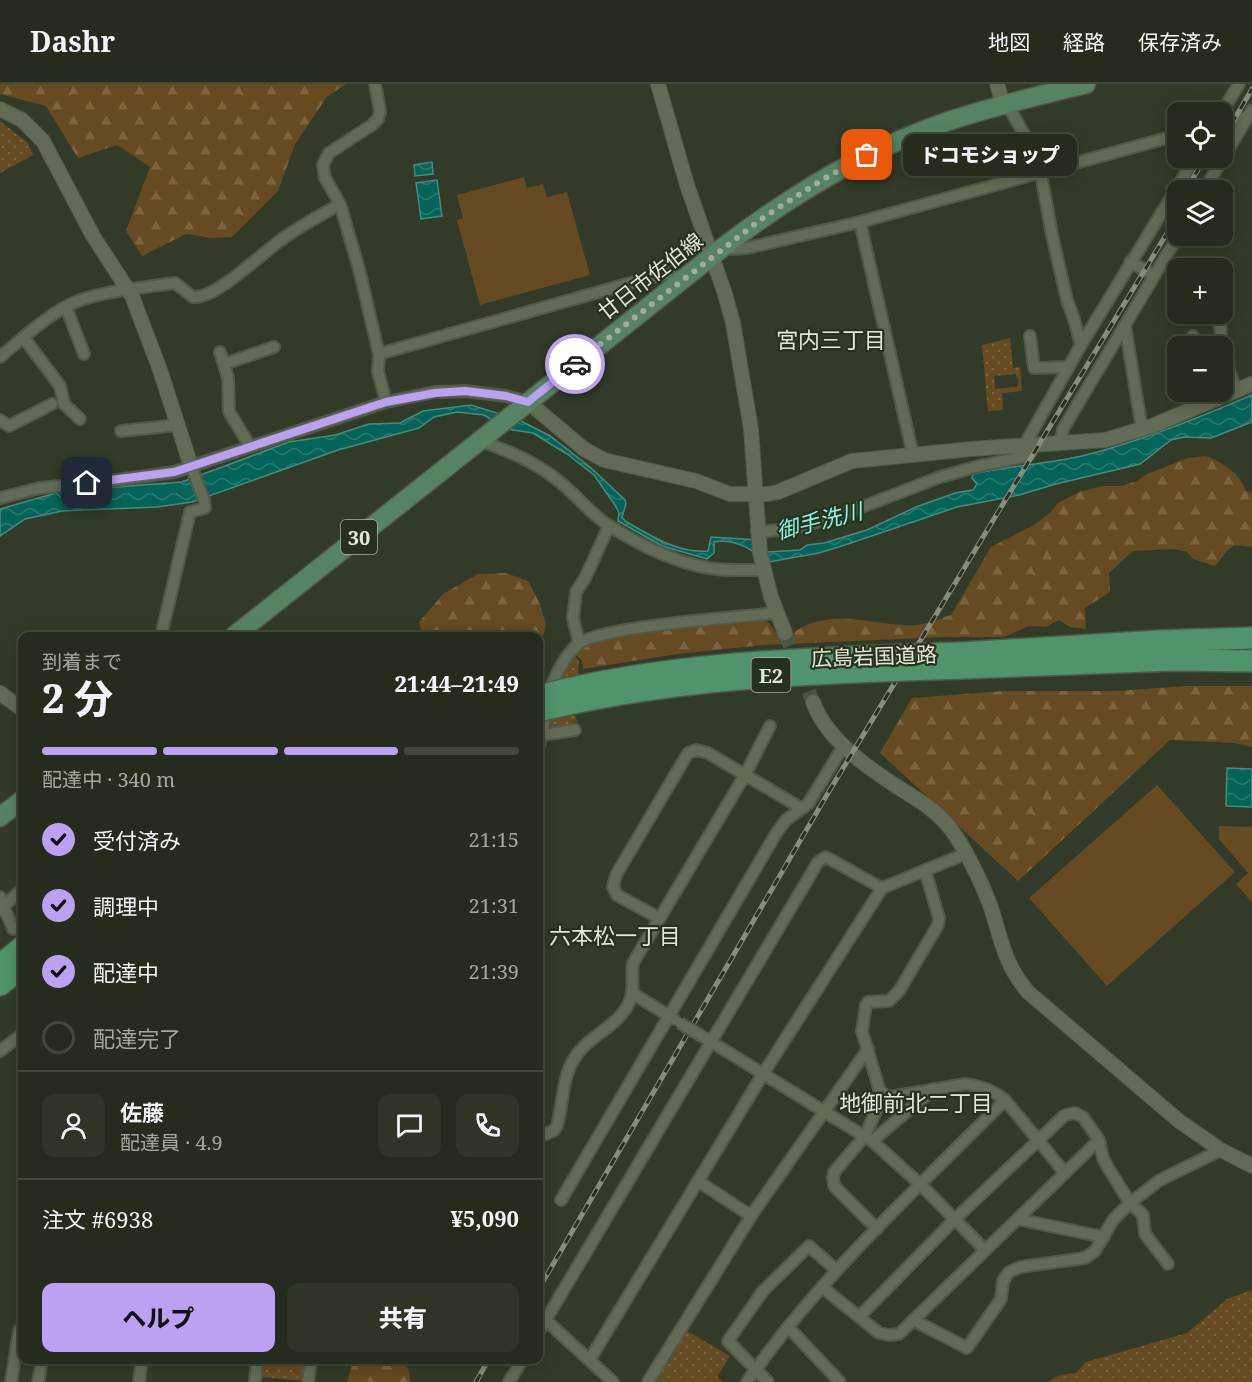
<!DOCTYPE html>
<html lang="ja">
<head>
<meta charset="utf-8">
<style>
  body { margin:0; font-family:"Noto Serif","Noto Sans JP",serif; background:#2e3426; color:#f1f3f6; height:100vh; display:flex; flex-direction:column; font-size:22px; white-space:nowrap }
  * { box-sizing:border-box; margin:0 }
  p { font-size:20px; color:#a4a7a4 }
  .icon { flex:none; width:33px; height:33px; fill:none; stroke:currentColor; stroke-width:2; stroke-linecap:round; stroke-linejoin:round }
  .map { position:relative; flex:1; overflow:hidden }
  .panel { position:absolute; left:18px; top:548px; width:525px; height:732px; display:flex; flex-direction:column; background:#262c1d; border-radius:12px; box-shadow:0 3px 15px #0003,0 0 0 2px #42483b }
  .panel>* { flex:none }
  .controls { position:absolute; left:1167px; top:18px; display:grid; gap:12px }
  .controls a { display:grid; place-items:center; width:66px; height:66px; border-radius:12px; background:#262c1d; box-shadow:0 3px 15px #0003,0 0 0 2px #42483b; font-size:30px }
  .pin { position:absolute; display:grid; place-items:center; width:51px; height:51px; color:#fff; margin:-26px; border-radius:12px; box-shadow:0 3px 9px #0006 }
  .courier { position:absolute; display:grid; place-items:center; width:60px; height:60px; margin:-30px; border:4px solid #bca0f2; border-radius:50%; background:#fff; color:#222; box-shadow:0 2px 8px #0007 }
  .bubble { position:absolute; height:42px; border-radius:12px; background:#262c1d; box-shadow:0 3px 15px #0003,0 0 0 2px #42483b; font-size:20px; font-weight:800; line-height:42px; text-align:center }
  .summary em { font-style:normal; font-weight:800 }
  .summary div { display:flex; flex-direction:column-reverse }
  .summary { display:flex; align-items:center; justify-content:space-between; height:102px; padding:0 24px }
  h1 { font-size:39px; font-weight:800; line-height:45px }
  .bar { display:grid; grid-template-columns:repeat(4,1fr); gap:9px 6px; align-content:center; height:72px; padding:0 24px }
  .bar i { height:8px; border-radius:4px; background:#42483b }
  .bar .selected { background:#bca0f2 }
  .bar p { grid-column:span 4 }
  .line { display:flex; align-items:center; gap:15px; padding:0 24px; border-top:2px solid #42483b }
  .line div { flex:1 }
  .round { display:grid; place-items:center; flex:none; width:63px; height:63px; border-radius:12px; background:#2e3426 }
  ol { padding:0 24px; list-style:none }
  li { display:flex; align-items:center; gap:18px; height:66px }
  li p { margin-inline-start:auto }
  li .icon { padding:6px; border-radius:50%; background:#bca0f2; color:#111; stroke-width:4 }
  li:last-child { color:#a4a7a4 }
  li i { width:33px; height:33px; border:3px solid #42483b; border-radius:50% }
  .primary-button { display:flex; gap:12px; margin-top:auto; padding:12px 24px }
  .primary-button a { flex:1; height:69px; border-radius:12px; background:#bca0f2; color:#111; font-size:24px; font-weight:800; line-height:69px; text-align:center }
  .primary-button a+a { background:#2e3426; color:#f1f3f6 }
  header { display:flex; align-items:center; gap:36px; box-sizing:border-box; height:84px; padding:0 30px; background:#262c1d; border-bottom:2px solid #42483b }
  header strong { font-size:28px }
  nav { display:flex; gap:33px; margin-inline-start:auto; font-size:21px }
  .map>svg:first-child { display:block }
  .grass { fill:#664a21 }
  .forest { fill:url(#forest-firs) }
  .park { fill:url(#park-dots); fill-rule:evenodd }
  .water { fill:url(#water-waves); stroke:#478b80; stroke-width:1.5 }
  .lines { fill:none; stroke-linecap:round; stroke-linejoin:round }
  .tertiary-tunnel { stroke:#4c5542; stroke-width:14; stroke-dasharray:14 7; stroke-linecap:butt }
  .minor-casing { stroke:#515948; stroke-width:14 }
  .tertiary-casing { stroke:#515948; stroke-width:16 }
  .primary-casing { stroke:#515948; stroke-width:21 }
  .motorway-casing { stroke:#515948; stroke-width:24 }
  .minor { stroke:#616b55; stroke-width:10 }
  .tertiary { stroke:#616b55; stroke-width:14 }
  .primary { stroke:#568462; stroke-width:18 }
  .motorway { stroke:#4f946a; stroke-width:21 }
  .rail-casing { stroke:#868e7e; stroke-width:5 }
  .rail { stroke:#28311d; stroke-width:3; stroke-dasharray:9; stroke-linecap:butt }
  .minor-bridge-casing { stroke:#515948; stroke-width:14; stroke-linecap:butt }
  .motorway-bridge-casing { stroke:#515948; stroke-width:24; stroke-linecap:butt }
  .minor-bridge { stroke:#616b55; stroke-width:10 }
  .motorway-bridge { stroke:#4f946a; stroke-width:21 }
  .done { stroke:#a4ab9c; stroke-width:6; stroke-dasharray:0 10.8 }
  .route { stroke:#bca0f2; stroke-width:8 }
  .labels { text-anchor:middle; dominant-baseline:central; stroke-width:4.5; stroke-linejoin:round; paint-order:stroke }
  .shield { fill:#28311d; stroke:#aab0a2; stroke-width:1.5 }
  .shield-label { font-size:20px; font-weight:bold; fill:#e1e7db }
  .street-label { font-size:21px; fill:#e1e7db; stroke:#28311d }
  .neighbourhood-label { font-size:22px; fill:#e1e7db; stroke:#28311d }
  .water-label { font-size:22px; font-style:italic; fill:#86fae7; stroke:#28311d }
</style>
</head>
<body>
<header>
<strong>Dashr</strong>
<nav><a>地図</a><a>経路</a><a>保存済み</a></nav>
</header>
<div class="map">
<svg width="1252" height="1298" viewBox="0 0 1252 1298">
  <defs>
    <pattern id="forest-firs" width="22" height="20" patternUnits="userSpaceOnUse" patternTransform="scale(1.5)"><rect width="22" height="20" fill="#664a21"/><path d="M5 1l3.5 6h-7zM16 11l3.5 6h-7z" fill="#7c6441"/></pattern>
    <pattern id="park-dots" width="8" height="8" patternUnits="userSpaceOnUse" patternTransform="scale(1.5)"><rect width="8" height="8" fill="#664a21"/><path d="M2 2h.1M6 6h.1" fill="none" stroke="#7c6441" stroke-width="1.8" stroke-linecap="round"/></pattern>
    <pattern id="water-waves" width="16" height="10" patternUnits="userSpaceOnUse" patternTransform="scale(1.5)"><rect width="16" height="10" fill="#056459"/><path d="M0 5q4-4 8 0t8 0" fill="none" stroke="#297a70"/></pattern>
  </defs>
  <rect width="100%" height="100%" fill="#323b27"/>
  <g class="grass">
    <path d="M524,93L527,104L543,100L547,113L567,108L590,191L480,221L457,136L463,134L457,111Z"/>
    <path d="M1157,701L1235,788L1107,902L1029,814Z"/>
    <path d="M1219,742L1252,743V818L1236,800L1248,789L1219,755Z"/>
  </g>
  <g class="forest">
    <path d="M0,0H346L327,13L295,60L278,107L232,153L212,154L186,150L142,172L126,147L150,83L117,61L78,74L46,22L0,10Z"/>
    <path d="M1206,372C1223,379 1240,389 1246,407L1252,409V463L1235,461L1228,466L1215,482L1193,475L1187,468L1174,465L1133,467L1109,489L1110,508L1085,524L1086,545L1070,543L1059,536L1046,543L1029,542L1004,553H945L764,561L677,570L583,585L582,576L575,570C577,568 579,565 581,563C603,545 730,539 764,536L769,539L779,553L785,554C793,549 801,543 809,540C844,527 880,543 915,541C927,540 940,534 951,531L991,463L1034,441L1050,429L1058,419L1079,408L1103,402H1122L1137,397L1147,390L1188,374Z"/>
    <path d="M506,489L528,497L540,520L546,540L539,570L538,552H423L419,538L443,510L478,490Z"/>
    <path d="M1187,602H1252V663L1235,659L1170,656L1018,797L880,669L912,614L1004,607H1116Z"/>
    <path d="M354,1275H399L408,1285L411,1298H347Z"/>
  </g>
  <g class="park">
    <path d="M0,37L27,58L33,71L0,89Z"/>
    <path d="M1010,254L1013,284L1020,283L1022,307L1002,309L1003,326L988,327L982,261ZM1016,290L1017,295H1019L1017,303L995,305L994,292Z"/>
    <path d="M575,573L579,577L575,632L578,638L550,645L559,596Z"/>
    <path d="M1252,1206V1298H1048L1060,1291L1076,1289L1086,1278L1187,1249L1227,1215Z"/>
    <path d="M687,1247L730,1272L717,1293L723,1298H656Z"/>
    <path d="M263,1275H306L304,1297L261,1293Z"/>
  </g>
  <g class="water">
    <path d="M432,78L433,90L415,92L414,81Z"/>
    <path d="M437,96L442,132L421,135L416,99Z"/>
    <path d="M1252,311V338L1211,354L1184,353L1171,356L1140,380L1056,400L1019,411L957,423L845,461L819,469L769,478C752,466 736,454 714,458V469L707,475L662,462L618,437L619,429L615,421L594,391L567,370L533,349L507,345L484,331L457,328L434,333L419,344L338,366L192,418L157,423L62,427L25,435L0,452V425L63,407L182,398L289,358L335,351L369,340L400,339L423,327L471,321L519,336L550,352L590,383L625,416L626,420L622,433L625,437C649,451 679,470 708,467L711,453L760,456L768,468L800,466L807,461L824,459L867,446L916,423L955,409L973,406L977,400L972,394L973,390C1009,382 1046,380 1082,372C1141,357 1196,335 1252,311Z"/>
    <path d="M1227,684L1252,685V723L1226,722Z"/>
  </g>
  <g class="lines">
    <path class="tertiary-tunnel" d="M785,549L813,618"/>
    <defs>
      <g id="minor">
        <path d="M1007,20L1032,64L1041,90L1052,151L1067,216L1074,235L1081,261"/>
        <path d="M1222,28L1239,0"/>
        <path d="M1222,39L1251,32"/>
        <path d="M1204,106L1252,26"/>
        <path d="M340,120L325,94L323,81L329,69L372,41L378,35L380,27L375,0"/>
        <path d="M860,138L913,371"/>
        <path d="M726,161L732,165L747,164L860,138L1178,51"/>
        <path d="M1130,178L1154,191"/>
        <path d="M66,223L84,270"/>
        <path d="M1219,230L1222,262"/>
        <path d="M1125,241L1142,346"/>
        <path d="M1030,252L1034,284L1067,283"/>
        <path d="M1193,252L1199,262"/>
        <path d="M24,254L60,302L64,320L80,335"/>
        <path d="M1222,265L1236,307"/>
        <path d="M220,268L228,294L229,328L250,362"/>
        <path d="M379,270L652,193L674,189L683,195"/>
        <path d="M0,273C22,255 45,233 71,220C95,208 147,203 175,199L193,213C216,215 262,169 281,156C300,142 321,131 340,120L359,185L379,270L378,288L386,318"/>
        <path d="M224,280L274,263"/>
        <path d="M0,336L9,342L52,320"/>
        <path d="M121,347L178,341"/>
        <path d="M479,356C510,368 534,377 560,398C576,411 591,430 608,441C638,460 673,478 709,484C727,487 745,486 764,486"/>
        <path d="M1060,359L1063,345L1178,152"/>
        <path d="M1024,362L1081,261L1195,74"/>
        <path d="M0,414L40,404L111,397L174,388L386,318L435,308L465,307L506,312L528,318"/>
        <path d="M757,448L790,445L836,433L940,393L979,382L1028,372L1035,361"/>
        <path d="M161,552L190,428L205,424L204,416L191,382"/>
        <path d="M579,559L573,534L576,508L585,494L609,442"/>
        <path d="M543,651L575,646"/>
        <path d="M538,664C546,643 544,618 553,598C558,585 568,569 578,560C602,542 740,533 776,529"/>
        <path d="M925,786L939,834L938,841L899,907L889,917L868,918L866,921L862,947L880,1008L890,1013L966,1000C982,1002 994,1007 1005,1016L1065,1089"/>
        <path d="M0,813L13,845"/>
        <path d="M0,826L22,805"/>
        <path d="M659,834L617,811L613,803L616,791L688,669L696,666L708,669L801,724"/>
        <path d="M632,909L674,935"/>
        <path d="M705,954L872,1057L921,1101L985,1166"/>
        <path d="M0,967L22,950"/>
        <path d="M538,1053L553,1047L557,1042C563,1021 562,994 574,975C587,952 617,944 629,919C635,907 631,892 633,879L745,691L770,642"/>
        <path d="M872,1057L934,1005"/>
        <path d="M698,1097L751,1132"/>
        <path d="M561,1116L777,748L786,736L808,720L844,661"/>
        <path d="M1017,1135L1104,1153"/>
        <path d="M877,1145L834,1102L833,1094L834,1088L865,1052L883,1011"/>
        <path d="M822,1203L879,1249L889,1251L899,1250L1099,1056"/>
        <path d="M538,1229L613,1298"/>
        <path d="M859,1233L955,1135L1065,1031L1075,1029L1083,1033L1099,1056L1103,1074L1107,1082L1130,1119L1143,1131L1145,1150L1168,1180"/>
        <path d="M913,1236L967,1264L1001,1215L1003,1197L1009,1188L1020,1183L1085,1174L1095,1167L1113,1136L1130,1119L1160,1096L1221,1066"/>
        <path d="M788,1243L840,1298"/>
        <path d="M538,1249L818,778L826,773L882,804"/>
        <path d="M590,1275L763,990L882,804L965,770"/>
        <path d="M11,1298L19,1247L22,1246"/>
        <path d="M38,1298L42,1275"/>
        <path d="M139,1298L142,1275"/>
        <path d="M255,1298L257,1275"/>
        <path d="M308,1298L311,1275"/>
        <path d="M509,1298L523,1275"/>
        <path d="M648,1298L753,1129L868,965"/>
        <path d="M747,1298C819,1193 916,1106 1005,1016"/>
        <path d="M768,1298L728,1257L763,1207L809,1162L836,1186"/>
      </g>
      <g id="tertiary">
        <path d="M658,0L687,101L725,210L733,239L751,345L760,469L771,513L785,549"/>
        <path d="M997,0L1003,21"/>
        <path d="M0,25L22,36L43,57L93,152L132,212L160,286L191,382"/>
        <path d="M528,318L584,365L604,376L696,397L730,410H768L778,408L852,377L971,365L1105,356L1152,342L1252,300"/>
        <path d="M0,609L22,625"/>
        <path d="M813,618C826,654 864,681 896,702C915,714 935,725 950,744C964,762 982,799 990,821C1002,856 1003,878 1028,908L1179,1037L1221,1066L1252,1082"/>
      </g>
      <g id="primary">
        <path d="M234,552L726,161C794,109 867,65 949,37C994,22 1040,11 1086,0"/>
        <path d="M0,733L22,716"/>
      </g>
      <g id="motorway">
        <path d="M962,569L1159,557L1252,554"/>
        <path d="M963,584L1174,576L1252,577"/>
        <path d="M0,881L22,863"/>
        <path d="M0,901L22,883"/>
      </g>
    </defs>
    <use href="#minor" class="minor-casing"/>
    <use href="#tertiary" class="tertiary-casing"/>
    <use href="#primary" class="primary-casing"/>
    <use href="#motorway" class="motorway-casing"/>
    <use href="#minor" class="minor"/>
    <use href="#tertiary" class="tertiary"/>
    <use href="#primary" class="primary"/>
    <use href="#motorway" class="motorway"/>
    <defs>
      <g id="rail">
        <path d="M1222,56L1252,5"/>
        <path d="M1186,106L1205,74"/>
        <path d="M538,1206L828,709L1178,131"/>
        <path d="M476,1298L489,1275"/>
      </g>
    </defs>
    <use href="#rail" class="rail-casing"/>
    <use href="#rail" class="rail"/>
    <defs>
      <path id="minor-bridge" d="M680,939L703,953"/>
      <g id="motorway-bridge">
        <path d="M539,612C677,576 820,574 962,569"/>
        <path d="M538,627C680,592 818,589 963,584"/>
      </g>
    </defs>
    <use href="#minor-bridge" class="minor-bridge-casing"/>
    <use href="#motorway-bridge" class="motorway-bridge-casing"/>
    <use href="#minor-bridge" class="minor-bridge"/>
    <use href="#motorway-bridge" class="motorway-bridge"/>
  </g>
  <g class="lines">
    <path class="done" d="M575,280L764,133L822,96L867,71"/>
    <path class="route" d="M87,399L174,388L386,318L435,309L465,307L506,312L528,318L575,280"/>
  </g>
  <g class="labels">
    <g class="shield">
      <rect x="341" y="436" width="36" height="34" rx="4.5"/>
      <rect x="751.5" y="574" width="39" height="34" rx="4.5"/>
    </g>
    <g class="shield-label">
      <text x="359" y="453">30</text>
      <text x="771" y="591">E2</text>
    </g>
    <g class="street-label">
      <text transform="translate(650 192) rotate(-38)">廿日市佐伯線</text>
      <text transform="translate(874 572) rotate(-2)">広島岩国道路</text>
    </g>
    <g class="neighbourhood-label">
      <text x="831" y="255">宮内三丁目</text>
      <text x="615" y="851">六本松一丁目</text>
      <text x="916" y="1018">地御前北二丁目</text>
    </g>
    <g class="water-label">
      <text transform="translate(819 436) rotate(-14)">御手洗川</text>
    </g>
  </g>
</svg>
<div class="controls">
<a><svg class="icon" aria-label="locate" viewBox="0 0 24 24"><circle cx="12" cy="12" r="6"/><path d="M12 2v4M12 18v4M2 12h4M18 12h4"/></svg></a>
<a><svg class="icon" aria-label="layers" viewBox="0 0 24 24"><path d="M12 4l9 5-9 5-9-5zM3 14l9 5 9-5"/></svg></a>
<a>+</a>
<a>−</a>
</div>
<div class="pin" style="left:867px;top:71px;background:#ea580c"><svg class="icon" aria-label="bag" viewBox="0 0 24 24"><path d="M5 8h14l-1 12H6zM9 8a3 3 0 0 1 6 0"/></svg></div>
<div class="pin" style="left:87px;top:399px;background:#1f2937"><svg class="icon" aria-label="home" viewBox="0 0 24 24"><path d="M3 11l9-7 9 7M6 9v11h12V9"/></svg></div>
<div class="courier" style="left:575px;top:280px"><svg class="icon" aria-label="car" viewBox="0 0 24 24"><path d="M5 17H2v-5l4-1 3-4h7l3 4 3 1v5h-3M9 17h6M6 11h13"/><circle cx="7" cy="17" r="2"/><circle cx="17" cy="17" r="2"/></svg></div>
<div class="bubble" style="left:903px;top:50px;width:174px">ドコモショップ</div>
<section class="panel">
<div class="summary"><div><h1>2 分</h1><p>到着まで</p></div><em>21:44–21:49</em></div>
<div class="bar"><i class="selected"></i><i class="selected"></i><i class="selected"></i><i></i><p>配達中 · 340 m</p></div>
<ol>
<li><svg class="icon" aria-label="check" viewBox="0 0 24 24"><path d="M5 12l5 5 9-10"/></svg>受付済み<p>21:15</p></li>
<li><svg class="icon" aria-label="check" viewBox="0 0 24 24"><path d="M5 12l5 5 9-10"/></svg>調理中<p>21:31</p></li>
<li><svg class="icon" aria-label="check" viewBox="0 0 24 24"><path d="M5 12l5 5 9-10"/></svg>配達中<p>21:39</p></li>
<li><i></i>配達完了</li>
</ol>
<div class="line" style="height:108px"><a class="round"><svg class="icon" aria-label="person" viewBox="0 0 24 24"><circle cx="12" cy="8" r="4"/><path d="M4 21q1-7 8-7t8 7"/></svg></a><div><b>佐藤</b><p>配達員 · 4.9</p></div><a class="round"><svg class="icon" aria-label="chat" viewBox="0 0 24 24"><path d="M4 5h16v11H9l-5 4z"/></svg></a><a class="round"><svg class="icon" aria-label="phone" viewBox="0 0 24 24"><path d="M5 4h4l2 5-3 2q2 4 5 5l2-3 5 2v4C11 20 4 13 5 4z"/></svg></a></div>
<div class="line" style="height:78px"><div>注文 #6938</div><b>¥5,090</b></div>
<div class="primary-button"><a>ヘルプ</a><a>共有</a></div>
</section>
</div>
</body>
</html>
